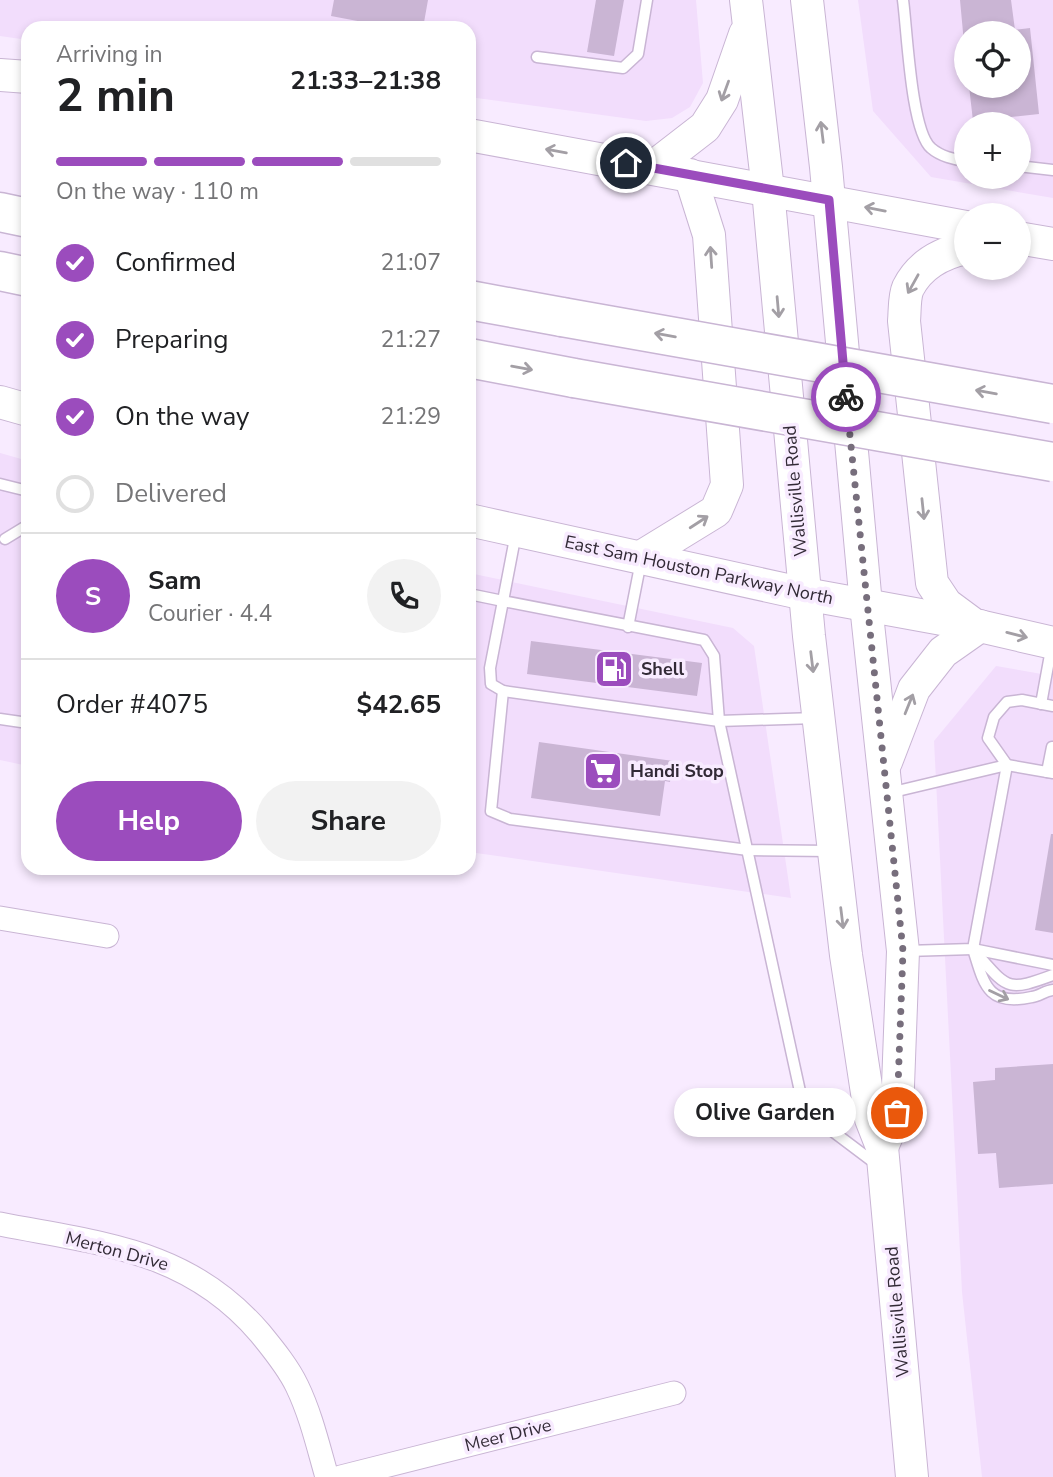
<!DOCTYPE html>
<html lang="en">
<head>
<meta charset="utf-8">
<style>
  body { margin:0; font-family:"Nunito Sans",sans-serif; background:#f2f2f2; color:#202124; height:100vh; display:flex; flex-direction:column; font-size:26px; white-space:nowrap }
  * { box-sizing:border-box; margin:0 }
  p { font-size:23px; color:#757577 }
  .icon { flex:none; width:38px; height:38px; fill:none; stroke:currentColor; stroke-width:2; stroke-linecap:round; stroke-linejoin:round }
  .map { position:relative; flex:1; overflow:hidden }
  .sheet { position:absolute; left:21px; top:21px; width:455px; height:854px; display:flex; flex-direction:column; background:#fff; border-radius:21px; box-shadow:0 4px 10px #0003 }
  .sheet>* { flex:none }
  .tools { position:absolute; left:954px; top:21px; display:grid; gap:14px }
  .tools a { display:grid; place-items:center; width:77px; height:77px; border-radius:50%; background:#fff; box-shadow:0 4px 10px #0003; font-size:35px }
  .pin { position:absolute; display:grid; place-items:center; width:60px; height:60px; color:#fff; margin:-30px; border:4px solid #fff; border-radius:50%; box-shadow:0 2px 7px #0007 }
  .courier { position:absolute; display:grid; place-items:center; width:70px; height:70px; margin:-35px; border:5px solid #9b4cbd; border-radius:50%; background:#fff; color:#222; box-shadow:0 2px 9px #0007 }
  .bubble { position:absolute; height:49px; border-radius:24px; background:#fff; box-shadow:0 4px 10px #0003; font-size:23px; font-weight:700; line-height:49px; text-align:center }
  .summary em { font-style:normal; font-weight:700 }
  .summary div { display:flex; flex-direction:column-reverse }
  .summary { display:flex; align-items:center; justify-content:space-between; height:119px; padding:0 35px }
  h1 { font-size:46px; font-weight:700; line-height:52px }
  .bar { display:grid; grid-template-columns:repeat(4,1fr); gap:10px 7px; align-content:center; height:84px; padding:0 35px }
  .bar i { height:9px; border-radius:5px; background:#e0e0e0 }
  .bar .selected { background:#9b4cbd }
  .bar p { grid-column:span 4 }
  .line { display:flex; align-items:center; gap:18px; padding:0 35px; border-top:2px solid #e0e0e0 }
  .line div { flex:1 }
  .round { display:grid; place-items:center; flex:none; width:74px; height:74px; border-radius:37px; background:#f2f2f2 }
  ol { padding:0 35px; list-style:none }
  li { display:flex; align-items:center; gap:21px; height:77px }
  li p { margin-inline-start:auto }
  li .icon { padding:7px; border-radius:50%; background:#9b4cbd; color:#fff; stroke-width:4 }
  li:last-child { color:#757577 }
  li i { width:38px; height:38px; border:4px solid #e0e0e0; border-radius:50% }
  .action { display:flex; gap:14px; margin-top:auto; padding:14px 35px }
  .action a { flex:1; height:80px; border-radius:42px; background:#9b4cbd; color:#fff; font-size:28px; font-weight:700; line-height:80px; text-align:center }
  .action a+a { background:#f2f2f2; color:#202124 }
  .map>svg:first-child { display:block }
  .built { fill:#f2ddfc; fill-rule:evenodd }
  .building { fill:#cab5d4 }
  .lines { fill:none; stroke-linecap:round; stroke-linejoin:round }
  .service-casing { stroke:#c9b5d4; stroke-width:13 }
  .minor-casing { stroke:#c9b5d4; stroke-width:25 }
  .secondary-casing { stroke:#c9b5d4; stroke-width:34 }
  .motorway-casing { stroke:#c9b5d4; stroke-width:41 }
  .service { stroke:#fff; stroke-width:10 }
  .minor { stroke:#fff; stroke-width:23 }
  .secondary { stroke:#fff; stroke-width:32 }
  .motorway { stroke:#fff; stroke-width:38 }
  .motorway-bridge-casing { stroke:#c9b5d4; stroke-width:41; stroke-linecap:butt }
  .motorway-bridge { stroke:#fff; stroke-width:38 }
  .oneway { stroke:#a39fa5 }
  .done { stroke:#776e7c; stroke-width:7; stroke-dasharray:0 12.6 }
  .route { stroke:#9b4cbd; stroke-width:9 }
  .labels { text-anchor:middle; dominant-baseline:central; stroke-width:7; stroke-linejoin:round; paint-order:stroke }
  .street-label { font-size:18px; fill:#322a36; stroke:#f8ebff }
  .poi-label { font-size:18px; font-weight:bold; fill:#322a36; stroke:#f8ebff; text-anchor:start }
</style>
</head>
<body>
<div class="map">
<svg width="1053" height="1477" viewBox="0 0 1053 1477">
  <rect width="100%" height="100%" fill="#f8ebff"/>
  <g class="built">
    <path d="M0,0H696L703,83L690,107L672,118L646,121L469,97V28H28V40L0,36Z"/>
    <path d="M858,0H1053V198L931,177L873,111ZM966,33H1018V86H966ZM966,124H1018V177H966Z"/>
    <path d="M0,453L28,461V766L0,760Z"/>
    <path d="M469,573L733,628L754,646L791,898L469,852Z"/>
    <path d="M996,666L1053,676V1477H982L962,1292L934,741Z"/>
  </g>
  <g class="building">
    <path d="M334,0H428L423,28H384V26L331,16Z"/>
    <path d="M596,0H624L614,56L587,52Z"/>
    <path d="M960,0H1011L1015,30L1030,28L1039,114L973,121L969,86H1018V33H966L964,43Z"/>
    <path d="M531,641L702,663L697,696L527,674Z"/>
    <path d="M539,742L673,761L670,782L665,781L660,816L531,798Z"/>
    <path d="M1051,834H1053V933L1035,930Z"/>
    <path d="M1053,1064V1184L999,1188L996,1153L978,1154L973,1082L995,1080V1068Z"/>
  </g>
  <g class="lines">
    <defs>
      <g id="service">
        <path d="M903,0C907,29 911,131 931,148C940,156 955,160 966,161"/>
        <path d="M537,57L623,68L638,54L647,0"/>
        <path d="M1018,166L1053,170"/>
        <path d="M0,484L28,491"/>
        <path d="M516,533L503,601L704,640L714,656L719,721L801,1096L811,1115L876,1164"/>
        <path d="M5,539L28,525"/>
        <path d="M469,594L503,601L490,668L491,684L503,691L719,721L816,718"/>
        <path d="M628,627L641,561"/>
        <path d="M503,691L491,811L510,819L748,850L831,851"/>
        <path d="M1041,704L1052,644"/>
        <path d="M0,719L28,723"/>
        <path d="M1047,772L1052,747"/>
        <path d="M889,793L1007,765L1053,773"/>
        <path d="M973,949C984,984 987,1007 1032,997C1039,996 1045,991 1053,990"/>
        <path d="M973,949L1053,965"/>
        <path d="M906,951L973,949L1007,765L988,738L994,717L1007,702L1022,700L1053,706"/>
        <path d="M977,954C1008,989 1007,992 1053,975"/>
      </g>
      <g id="minor">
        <path d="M0,918L107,936"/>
        <path d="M0,1224C101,1244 188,1249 260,1333C273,1349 288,1367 297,1386C311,1415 318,1446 327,1477"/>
        <path d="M341,1477L674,1393"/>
      </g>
      <g id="secondary">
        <path d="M746,0L768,190L809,636L846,955L871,1119L882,1147L912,1477"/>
        <path d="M807,0L826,167L866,605L903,951L897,1113L882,1147"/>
        <path d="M0,75L28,77"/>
        <path d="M469,135L966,227"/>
        <path d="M652,168L705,127L722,100L745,34"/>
        <path d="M1018,238L1053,244"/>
        <path d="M966,248C942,253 920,264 908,288C904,297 905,311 904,321L932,583L946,604L973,624"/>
        <path d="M0,402L28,410"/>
        <path d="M469,520L805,594L975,625L1053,643"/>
        <path d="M641,557L716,511L727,485L709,235L690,175"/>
        <path d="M886,762L914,689L943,652L980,626"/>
      </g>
      <g id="motorway">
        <path d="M0,212L28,218"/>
        <path d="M0,271L28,277"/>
        <path d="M469,300L562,317"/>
        <path d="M469,358L574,378"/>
      </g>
    </defs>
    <use href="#service" class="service-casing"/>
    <use href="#minor" class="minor-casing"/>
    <use href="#secondary" class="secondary-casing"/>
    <use href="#motorway" class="motorway-casing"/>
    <use href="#service" class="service"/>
    <use href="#minor" class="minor"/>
    <use href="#secondary" class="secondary"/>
    <use href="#motorway" class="motorway"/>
    <defs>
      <g id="motorway-bridge">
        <path d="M562,317L1053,404"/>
        <path d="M574,378L1053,462"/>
      </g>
    </defs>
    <use href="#motorway-bridge" class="motorway-bridge-casing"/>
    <use href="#motorway-bridge" class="motorway-bridge"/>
  </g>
  <defs><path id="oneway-shaft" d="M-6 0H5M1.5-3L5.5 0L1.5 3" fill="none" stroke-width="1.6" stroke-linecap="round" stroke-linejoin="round" transform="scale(1.75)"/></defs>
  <g class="oneway">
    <use href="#oneway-shaft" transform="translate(725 91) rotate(110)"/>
    <use href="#oneway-shaft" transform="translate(822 132) rotate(-97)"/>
    <use href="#oneway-shaft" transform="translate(556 151) rotate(-170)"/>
    <use href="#oneway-shaft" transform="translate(875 209) rotate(-169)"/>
    <use href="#oneway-shaft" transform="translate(711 257) rotate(-94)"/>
    <use href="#oneway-shaft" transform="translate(913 284) rotate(119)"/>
    <use href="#oneway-shaft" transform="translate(778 307) rotate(85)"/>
    <use href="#oneway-shaft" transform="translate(665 335) rotate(-170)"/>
    <use href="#oneway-shaft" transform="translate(522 368) rotate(10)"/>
    <use href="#oneway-shaft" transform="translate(986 392) rotate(-170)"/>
    <use href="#oneway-shaft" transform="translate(923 509) rotate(84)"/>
    <use href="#oneway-shaft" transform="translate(699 522) rotate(-33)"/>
    <use href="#oneway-shaft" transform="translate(1017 635) rotate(14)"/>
    <use href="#oneway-shaft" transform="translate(812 662) rotate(83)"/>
    <use href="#oneway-shaft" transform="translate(909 704) rotate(-68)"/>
    <use href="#oneway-shaft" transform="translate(842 918) rotate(83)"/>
    <use href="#oneway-shaft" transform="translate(999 995) rotate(25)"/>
  </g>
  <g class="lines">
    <path class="done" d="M846,397L903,951L897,1113"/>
    <path class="route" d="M626,163L829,200L846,397"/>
  </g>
  <defs>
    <symbol id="fuel-square" viewBox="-11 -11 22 22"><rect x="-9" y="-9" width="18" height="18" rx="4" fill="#9b4cbd" stroke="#f8ebff"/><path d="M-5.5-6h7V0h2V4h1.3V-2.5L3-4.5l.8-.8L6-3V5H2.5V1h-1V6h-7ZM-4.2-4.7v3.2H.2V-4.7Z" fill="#fff"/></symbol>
    <symbol id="supermarket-square" viewBox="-11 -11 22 22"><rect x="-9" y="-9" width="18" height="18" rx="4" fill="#9b4cbd" stroke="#f8ebff"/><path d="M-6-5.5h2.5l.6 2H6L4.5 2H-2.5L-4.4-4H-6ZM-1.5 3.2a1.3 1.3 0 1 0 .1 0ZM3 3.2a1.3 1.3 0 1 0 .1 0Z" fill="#fff"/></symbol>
  </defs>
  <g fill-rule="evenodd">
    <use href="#fuel-square" x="592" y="647" width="44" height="44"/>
    <use href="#supermarket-square" x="581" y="749" width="44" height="44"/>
  </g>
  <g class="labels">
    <g class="street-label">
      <text transform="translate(795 491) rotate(-95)">Wallisville Road</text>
      <text transform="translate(699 570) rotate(12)">East Sam Houston Parkway North</text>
      <text transform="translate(117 1251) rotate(15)">Merton Drive</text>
      <text transform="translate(897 1312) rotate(-95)">Wallisville Road</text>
      <text transform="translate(508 1435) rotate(-14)">Meer Drive</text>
    </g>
    <g class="poi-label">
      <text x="641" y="669">Shell</text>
      <text x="630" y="771">Handi Stop</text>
    </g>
  </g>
</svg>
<div class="tools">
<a><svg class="icon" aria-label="locate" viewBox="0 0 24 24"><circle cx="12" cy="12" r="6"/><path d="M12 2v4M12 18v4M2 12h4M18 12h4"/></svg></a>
<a>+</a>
<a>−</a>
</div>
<div class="pin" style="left:897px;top:1113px;background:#ea580c"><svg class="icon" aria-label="bag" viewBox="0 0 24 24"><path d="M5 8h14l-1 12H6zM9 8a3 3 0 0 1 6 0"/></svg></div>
<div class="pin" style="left:626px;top:163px;background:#1f2937"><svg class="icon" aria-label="home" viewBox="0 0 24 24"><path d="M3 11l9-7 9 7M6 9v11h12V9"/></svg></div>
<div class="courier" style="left:846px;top:397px"><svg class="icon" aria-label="bike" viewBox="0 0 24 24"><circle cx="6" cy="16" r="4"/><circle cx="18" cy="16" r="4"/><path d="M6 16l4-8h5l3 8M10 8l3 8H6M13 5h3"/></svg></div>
<div class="bubble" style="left:674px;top:1088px;width:182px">Olive Garden</div>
<section class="sheet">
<div class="summary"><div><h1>2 min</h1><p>Arriving in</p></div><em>21:33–21:38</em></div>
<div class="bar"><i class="selected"></i><i class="selected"></i><i class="selected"></i><i></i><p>On the way · 110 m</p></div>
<ol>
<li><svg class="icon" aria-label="check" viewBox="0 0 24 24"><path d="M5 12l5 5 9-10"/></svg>Confirmed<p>21:07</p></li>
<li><svg class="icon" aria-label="check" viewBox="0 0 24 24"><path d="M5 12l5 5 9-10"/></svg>Preparing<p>21:27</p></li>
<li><svg class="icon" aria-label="check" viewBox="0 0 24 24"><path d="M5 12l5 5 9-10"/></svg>On the way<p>21:29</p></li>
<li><i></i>Delivered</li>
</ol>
<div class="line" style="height:126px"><b class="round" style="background:#9b4cbd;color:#fff">S</b><div><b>Sam</b><p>Courier · 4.4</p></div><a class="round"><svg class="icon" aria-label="phone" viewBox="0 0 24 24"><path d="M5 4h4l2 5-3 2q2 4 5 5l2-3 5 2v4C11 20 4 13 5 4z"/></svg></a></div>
<div class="line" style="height:91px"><div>Order #4075</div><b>$42.65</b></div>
<div class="action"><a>Help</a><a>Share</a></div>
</section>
</div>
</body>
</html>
